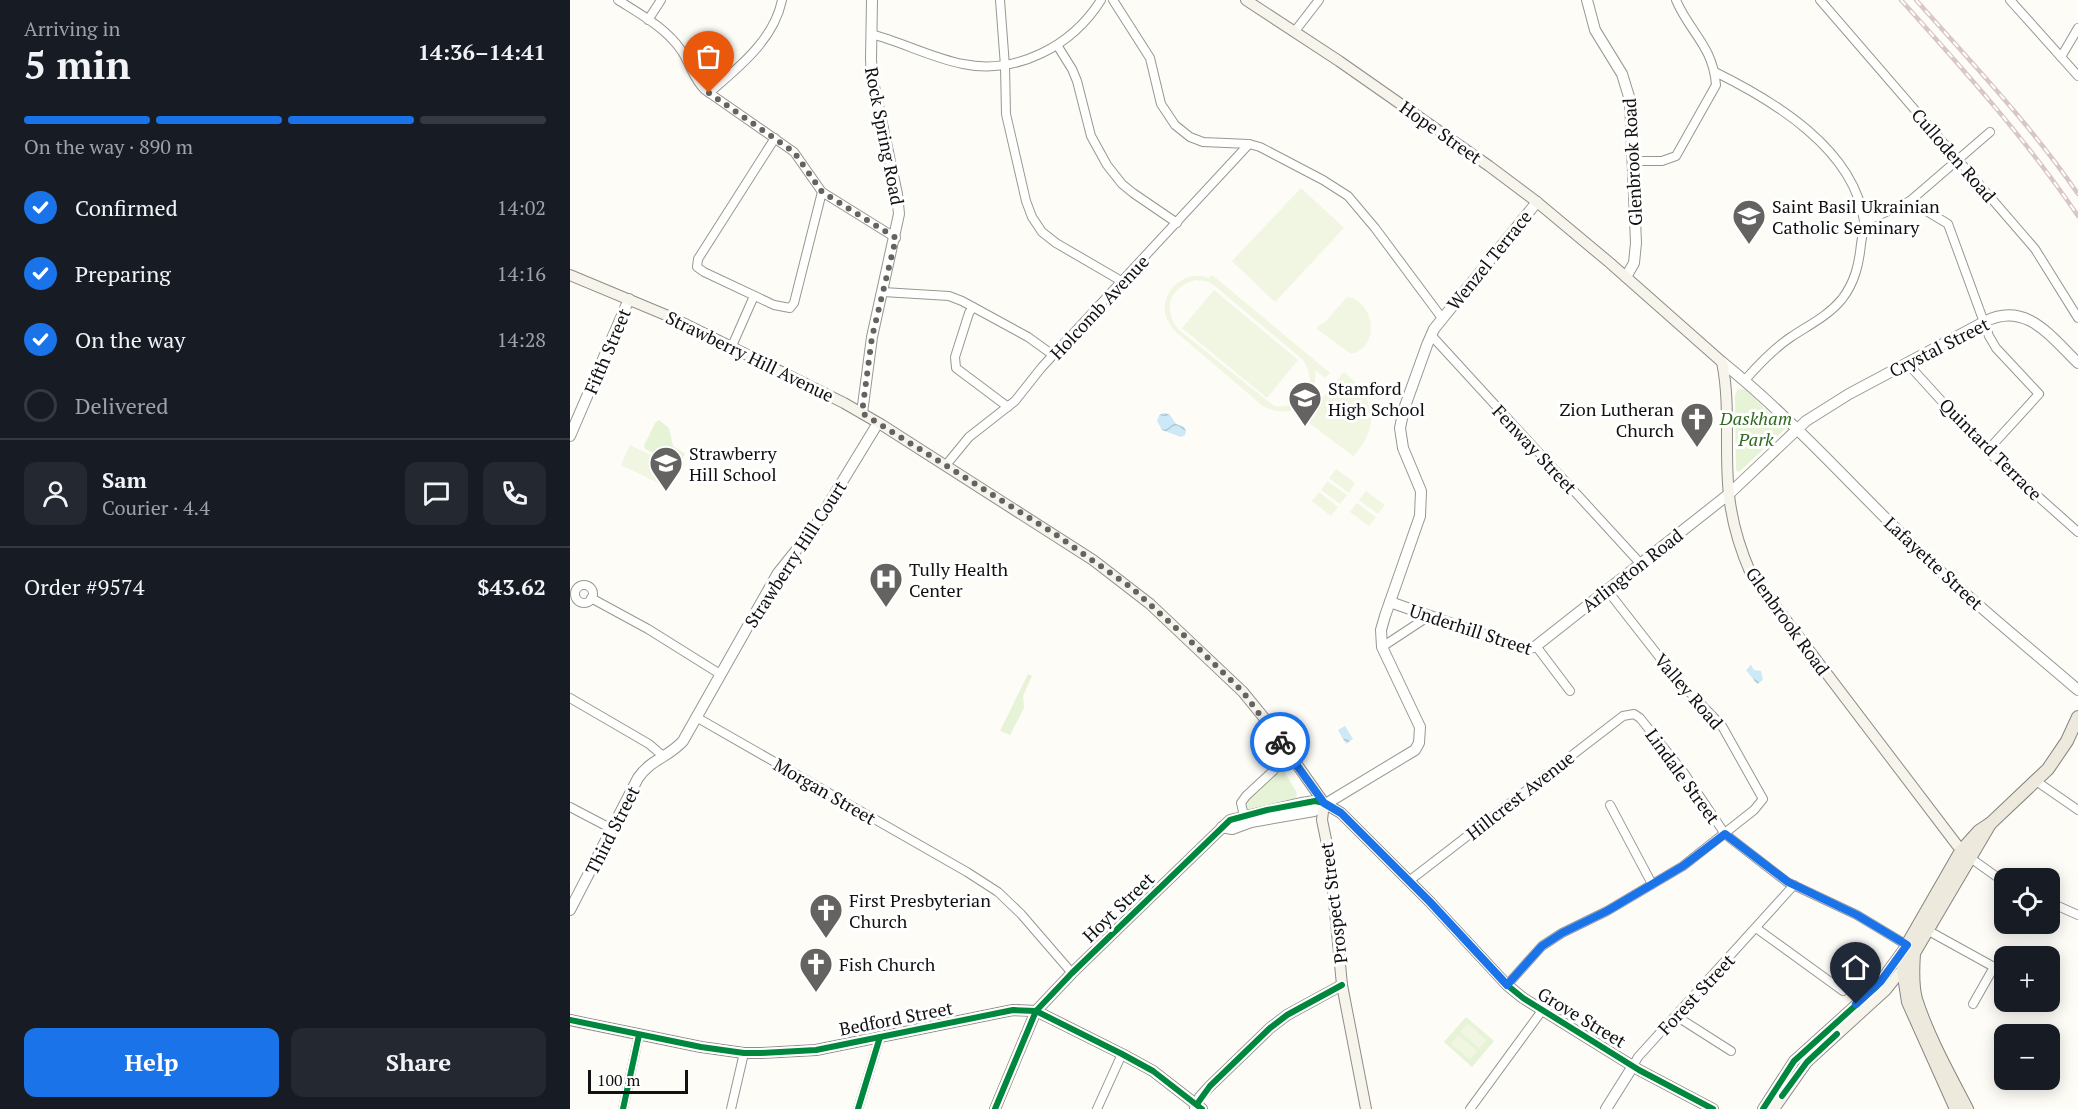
<!DOCTYPE html>
<html lang="en">
<head>
<meta charset="utf-8">
<style>
  body { margin:0; font-family:"PT Serif",serif; background:#242831; color:#f1f3f6; height:100vh; display:flex; flex-direction:column; font-size:22px; white-space:nowrap }
  * { box-sizing:border-box; margin:0 }
  p { font-size:20px; color:#9ea1a6 }
  .icon { flex:none; width:33px; height:33px; fill:none; stroke:currentColor; stroke-width:2; stroke-linecap:round; stroke-linejoin:round }
  .map { position:relative; flex:1; overflow:hidden }
  .side { display:flex; flex-direction:column; background:#171b24; width:570px }
  .side>* { flex:none }
  .fabs { position:absolute; left:1424px; top:868px; display:grid; gap:12px }
  .fabs a { display:grid; place-items:center; width:66px; height:66px; border-radius:12px; background:#171b24; box-shadow:0 3px 15px #0003; font-size:30px }
  .scale { position:absolute; left:18px; bottom:15px; width:100px; box-sizing:border-box; padding-left:6px; border:3px solid #111; border-top:0; font-size:16px; line-height:21px; white-space:nowrap; color:#111; -webkit-text-stroke:4px #fff; paint-order:stroke }
  .pin { position:absolute; display:grid; place-items:center; width:51px; height:51px; color:#fff; margin:-62px -26px; border-radius:50% 50% 50% 0; rotate:-45deg; box-shadow:0 0 6px #0007 }
  .pin .icon { rotate:45deg }
  .courier { position:absolute; display:grid; place-items:center; width:60px; height:60px; margin:-30px; border:4px solid #1a73e8; border-radius:50%; background:#fff; color:#222; box-shadow:0 2px 8px #0007 }
  .headline em { font-style:normal; font-weight:800 }
  .headline div { display:flex; flex-direction:column-reverse }
  .headline { display:flex; align-items:center; justify-content:space-between; height:102px; padding:0 24px }
  h1 { font-size:39px; font-weight:800; line-height:45px }
  .bar { display:grid; grid-template-columns:repeat(4,1fr); gap:9px 6px; align-content:center; height:72px; padding:0 24px }
  .bar i { height:8px; border-radius:4px; background:#363941 }
  .bar .on { background:#1a73e8 }
  .bar p { grid-column:span 4 }
  .line { display:flex; align-items:center; gap:15px; padding:0 24px; border-top:2px solid #363941 }
  .line div { flex:1 }
  .round { display:grid; place-items:center; flex:none; width:63px; height:63px; border-radius:12px; background:#242831 }
  ol { padding:0 24px; list-style:none }
  li { display:flex; align-items:center; gap:18px; height:66px }
  li p { margin-inline-start:auto }
  li .icon { padding:6px; border-radius:50%; background:#1a73e8; color:#fff; stroke-width:4 }
  li:last-child { color:#9ea1a6 }
  li i { width:33px; height:33px; border:3px solid #363941; border-radius:50% }
  .button { display:flex; gap:12px; margin-top:auto; padding:12px 24px }
  .button a { flex:1; height:69px; border-radius:12px; background:#1a73e8; color:#fff; font-size:24px; font-weight:800; line-height:69px; text-align:center }
  .button a+a { background:#242831; color:#f1f3f6 }
  main { display:flex; flex:1; min-height:0 }
  .map>svg:first-child { display:block }
  .park { fill:#e7f3d7 }
  .pitch { fill:#f0f6e1; fill-rule:evenodd }
  .water { fill:url(#water-waves) }
  .lines { fill:none; stroke-linecap:round; stroke-linejoin:round }
  .minor-casing { stroke:#979795; stroke-width:10 }
  .tertiary-casing { stroke:#979795; stroke-width:12 }
  .secondary-casing { stroke:#8e8d8b; stroke-width:12 }
  .primary-casing { stroke:#858482; stroke-width:14 }
  .minor { stroke:#fffffe; stroke-width:8 }
  .tertiary { stroke:#fffffe; stroke-width:10 }
  .secondary { stroke:#f6f4eb; stroke-width:10 }
  .primary { stroke:#ede9dc; stroke-width:12 }
  .rail-casing { stroke:#d9c6c7; stroke-width:4.5 }
  .rail { stroke:#fff; stroke-width:2; stroke-dasharray:7; stroke-linecap:butt }
  .cycleway-casing { stroke:#fff; stroke-width:10 }
  .cycleway { stroke:#00873e; stroke-width:6 }
  .done { stroke:#646362; stroke-width:6; stroke-dasharray:0 10.8 }
  .route { stroke:#1a73e8; stroke-width:8 }
  .labels { text-anchor:middle; dominant-baseline:central; stroke-width:6; stroke-linejoin:round; paint-order:stroke }
  .street-label { font-size:18px; fill:#111; stroke:#fff }
  .poi-label { font-size:18px; fill:#111; stroke:#fff; text-anchor:start }
  .park-label { font-size:18px; font-style:italic; fill:#2f6b1f; stroke:#fff }
</style>
</head>
<body>
<main>
<section class="side">
<div class="headline"><div><h1>5 min</h1><p>Arriving in</p></div><em>14:36–14:41</em></div>
<div class="bar"><i class="on"></i><i class="on"></i><i class="on"></i><i></i><p>On the way · 890 m</p></div>
<ol>
<li><svg class="icon" aria-label="check" viewBox="0 0 24 24"><path d="M5 12l5 5 9-10"/></svg>Confirmed<p>14:02</p></li>
<li><svg class="icon" aria-label="check" viewBox="0 0 24 24"><path d="M5 12l5 5 9-10"/></svg>Preparing<p>14:16</p></li>
<li><svg class="icon" aria-label="check" viewBox="0 0 24 24"><path d="M5 12l5 5 9-10"/></svg>On the way<p>14:28</p></li>
<li><i></i>Delivered</li>
</ol>
<div class="line" style="height:108px"><a class="round"><svg class="icon" aria-label="person" viewBox="0 0 24 24"><circle cx="12" cy="8" r="4"/><path d="M4 21q1-7 8-7t8 7"/></svg></a><div><b>Sam</b><p>Courier · 4.4</p></div><a class="round"><svg class="icon" aria-label="chat" viewBox="0 0 24 24"><path d="M4 5h16v11H9l-5 4z"/></svg></a><a class="round"><svg class="icon" aria-label="phone" viewBox="0 0 24 24"><path d="M5 4h4l2 5-3 2q2 4 5 5l2-3 5 2v4C11 20 4 13 5 4z"/></svg></a></div>
<div class="line" style="height:78px"><div>Order #9574</div><b>$43.62</b></div>
<div class="button"><a>Help</a><a>Share</a></div>
</section>
<div class="map">
<svg width="1508" height="1109" viewBox="0 0 1508 1109">
  <defs>
    <pattern id="water-waves" width="16" height="10" patternUnits="userSpaceOnUse" patternTransform="scale(1.5)"><rect width="16" height="10" fill="#cde8f7"/><path d="M0 5q4-4 8 0t8 0" fill="none" stroke="#afc6d3"/></pattern>
  </defs>
  <rect width="100%" height="100%" fill="#fdfcf7"/>
  <g class="park">
    <path d="M1171,389L1176,390L1215,429L1169,472L1166,470L1165,396L1167,391Z"/>
    <path d="M89,420L99,428L103,446L115,454L109,465L75,449L74,446L85,423Z"/>
    <path d="M458,674L462,676L453,696L454,708L440,735L430,731Z"/>
    <path d="M711,766L727,793L726,799L721,802L676,811L675,802Z"/>
    <path d="M896,1017L924,1041L902,1067L874,1042Z"/>
  </g>
  <g class="pitch">
    <path d="M731,188L774,228L705,302L662,261Z"/>
    <path d="M642,275L760,373L755,378L745,370C748,403 724,420 694,407L606,332C601,326 596,320 595,312C592,288 618,269 639,278ZM625,280L636,281L645,286L733,360C750,385 734,409 704,406L609,330C592,309 599,288 625,280Z"/>
    <path d="M644,290L728,360L697,398L612,328Z"/>
    <path d="M777,297C805,301 811,348 781,354L747,329L748,326L755,322Z"/>
    <path d="M774,372C804,396 812,426 783,456L738,422L737,416Z"/>
    <path d="M60,445L101,465L92,485L51,465Z"/>
    <path d="M766,469L785,483L779,493L759,478Z"/>
    <path d="M757,481L777,495L770,504L751,490Z"/>
    <path d="M796,491L815,505L808,514L789,500Z"/>
    <path d="M749,492L768,507L761,516L742,501Z"/>
    <path d="M787,503L806,517L799,526L780,512Z"/>
    <path d="M898,1024L916,1040L909,1048L890,1032Z"/>
    <path d="M888,1035L907,1051L900,1059L881,1044Z"/>
  </g>
  <g class="water">
    <path d="M594,413L599,414C606,422 602,423 614,427L616,431L615,435L611,437L592,430L587,421L589,415Z"/>
    <path d="M1181,665L1184,670L1191,671L1193,680L1187,684L1176,670Z"/>
    <path d="M775,726L783,739L776,744L768,730Z"/>
  </g>
  <g class="lines">
    <defs>
      <g id="minor">
        <path d="M48,0C70,14 96,28 111,50C120,63 123,79 135,90L224,152L252,192L326,238"/>
        <path d="M430,0L435,66L436,114L456,201L462,217L472,232L486,243L553,282"/>
        <path d="M543,0L580,58L591,104L605,125L620,137L633,142L679,144L690,147L753,180L778,196L805,228L872,318"/>
        <path d="M1250,0L1465,249L1508,318"/>
        <path d="M1440,0L1508,76"/>
        <path d="M78,20L91,0"/>
        <path d="M725,31L749,0"/>
        <path d="M301,34C332,42 362,58 393,64C447,75 502,46 531,0"/>
        <path d="M487,45L502,69L507,81L521,136L537,165L552,184L563,193L607,223"/>
        <path d="M1491,57L1508,28"/>
        <path d="M1145,72C1204,101 1284,149 1294,221C1294,228 1292,237 1291,244C1289,264 1285,282 1272,299C1258,316 1239,325 1221,337C1203,349 1189,364 1175,380"/>
        <path d="M139,93C168,68 204,40 212,0"/>
        <path d="M205,138L128,259L127,267L134,272L204,305L220,308L224,303L252,192"/>
        <path d="M1064,161H1092L1106,156L1146,85C1143,46 1120,33 1106,0"/>
        <path d="M1340,201L1378,224L1419,336L1426,348L1469,394L1417,451"/>
        <path d="M1294,222L1340,201L1420,132"/>
        <path d="M313,292L379,296L392,301L458,337L483,355"/>
        <path d="M403,307L399,313L385,357L386,368L438,407"/>
        <path d="M861,335L1070,563"/>
        <path d="M162,346L184,296"/>
        <path d="M1337,363L1417,451L1508,532"/>
        <path d="M376,465L399,437L445,401L472,367L679,144"/>
        <circle cx="14" cy="594" r="9"/>
        <path d="M21,598L78,629L150,674"/>
        <path d="M966,646L1000,691"/>
        <path d="M812,647L859,616"/>
        <path d="M0,698L79,744L93,756"/>
        <path d="M126,717L397,872L428,892L451,914L502,973"/>
        <path d="M1466,781L1508,810"/>
        <path d="M1040,805L1082,884"/>
        <path d="M0,807L42,829"/>
        <path d="M674,816L671,803L676,796L703,771L718,753"/>
        <path d="M1399,857L1434,882"/>
        <path d="M839,881L1053,716L1064,714L1070,718L1114,773L1155,834L1217,882L1287,915L1340,947"/>
        <path d="M1479,902L1508,915"/>
        <path d="M1186,928L1273,991"/>
        <path d="M1357,930L1424,967L1403,1004"/>
        <path d="M937,985L972,946L992,933L1037,911L1113,866L1184,810L1193,799L1152,726L1105,677L1037,590"/>
        <path d="M1106,1016L1161,1051"/>
        <path d="M1063,1066L1068,1057L1224,885"/>
        <path d="M53,1109L69,1035"/>
        <path d="M161,1109L174,1053"/>
        <path d="M288,1109L310,1037"/>
        <path d="M527,1109L552,1054"/>
        <path d="M900,1109L971,1012"/>
      </g>
      <g id="tertiary">
        <path d="M1017,0L1025,30L1052,74L1060,100L1066,243L1064,263L1056,277"/>
        <path d="M1152,362C1224,420 1286,491 1353,555C1402,602 1456,645 1508,690"/>
        <path d="M292,413L302,337L329,214L327,194L302,77L301,59L302,0"/>
        <path d="M0,436L59,299"/>
        <path d="M820,602L951,648L958,649L966,646L1159,494L1236,421L1279,394L1414,322C1456,300 1481,337 1508,363"/>
        <path d="M652,827L662,829L681,822L744,811L845,750L849,743L850,727L812,647L811,630L815,616L850,516L851,491L833,448L830,428L834,409L857,345L864,329L967,202"/>
        <path d="M0,910L68,778C81,759 99,757 113,741L208,573L244,528L308,423"/>
        <path d="M425,1109L466,1011L502,973L660,820L731,803L745,801L754,803"/>
        <path d="M625,1109L630,1097L640,1086L700,1028L717,1015L772,985"/>
        <path d="M1036,1109L1063,1066"/>
      </g>
      <g id="secondary">
        <path d="M676,0L769,61L919,166L967,202L1040,263L1152,362C1161,406 1154,450 1159,495C1162,523 1170,549 1181,574L1387,845L1397,855"/>
        <path d="M0,275L103,318L274,403L312,425L523,560L580,604L673,692L695,719L754,803L771,813L860,902L937,985L953,998L1069,1070L1143,1109"/>
        <path d="M754,803L752,820L760,859L772,985L796,1109"/>
        <path d="M0,1020L131,1047L174,1053H191L246,1050L443,1010L466,1011L552,1054L583,1071L632,1109"/>
        <path d="M1193,1109L1224,1061L1307,986L1337,945"/>
        <path d="M1204,1109L1237,1062L1316,990L1335,966"/>
      </g>
      <g id="primary">
        <path d="M1386,1109L1338,1002L1333,970L1337,945L1391,851L1409,831L1421,823L1478,769L1497,741L1508,717"/>
        <path d="M1397,1109C1379,1074 1358,1037 1346,999C1342,985 1343,968 1344,953L1420,824"/>
      </g>
    </defs>
    <use href="#minor" class="minor-casing"/>
    <use href="#tertiary" class="tertiary-casing"/>
    <use href="#secondary" class="secondary-casing"/>
    <use href="#primary" class="primary-casing"/>
    <use href="#minor" class="minor"/>
    <use href="#tertiary" class="tertiary"/>
    <use href="#secondary" class="secondary"/>
    <use href="#primary" class="primary"/>
    <defs>
      <g id="rail">
        <path d="M1331,0C1393,69 1456,139 1508,216"/>
        <path d="M1346,0C1402,63 1460,124 1508,194"/>
      </g>
    </defs>
    <use href="#rail" class="rail-casing"/>
    <use href="#rail" class="rail"/>
    <defs>
      <g id="cycleway">
        <path d="M0,1020L131,1047L174,1053H191L246,1050L443,1010L466,1011L552,1054L583,1071L632,1109"/>
        <path d="M1212,1096L1237,1062L1267,1034"/>
        <path d="M627,1104L640,1086L700,1028L717,1015L772,985"/>
        <path d="M53,1109L69,1035"/>
        <path d="M288,1109L310,1037"/>
        <path d="M425,1109L466,1011L502,973L660,820L697,810L745,801L754,803L771,813L860,902L937,985L953,998L1069,1070L1143,1109"/>
        <path d="M1193,1109L1224,1061L1307,986L1337,945"/>
      </g>
    </defs>
    <use href="#cycleway" class="cycleway-casing"/>
    <use href="#cycleway" class="cycleway"/>
  </g>
  <g class="lines">
    <path class="done" d="M139,93L224,152L252,192L326,238L302,337L292,413L482,532L562,588L629,649L673,692L710,742"/>
    <path class="route" d="M710,742L754,803L771,813L860,902L937,985L972,946L992,933L1037,911L1113,866L1155,834L1218,882L1287,915L1337,945L1311,981L1286,1004"/>
  </g>
  <defs>
    <symbol id="university-pin" viewBox="-11 -11 22 30"><path d="M0 17L-7.5 6A9.5 9.5 0 1 1 7.5 6Z" fill="#646362" stroke="#fff"/><path d="M0-5L7-2L0 1L-7-2ZM-4 1L0 2.5L4 1V4Q0 6-4 4Z" fill="#fff"/></symbol>
    <symbol id="school-pin" viewBox="-11 -11 22 30"><path d="M0 17L-7.5 6A9.5 9.5 0 1 1 7.5 6Z" fill="#646362" stroke="#fff"/><path d="M0-5L7-2L0 1L-7-2ZM-4 1L0 2.5L4 1V4Q0 6-4 4Z" fill="#fff"/></symbol>
    <symbol id="church-pin" viewBox="-11 -11 22 30"><path d="M0 17L-7.5 6A9.5 9.5 0 1 1 7.5 6Z" fill="#646362" stroke="#fff"/><path d="M-1.2-6h2.4v3.5h3.3v2.4h-3.3V6h-2.4V-.1h-3.3v-2.4h3.3Z" fill="#fff"/></symbol>
    <symbol id="hospital-pin" viewBox="-11 -11 22 30"><path d="M0 17L-7.5 6A9.5 9.5 0 1 1 7.5 6Z" fill="#646362" stroke="#fff"/><path d="M-5-5h3v3.5h4V-5h3V5h-3V1.5h-4V5h-3Z" fill="#fff"/></symbol>
  </defs>
  <g fill-rule="evenodd">
    <use href="#university-pin" x="1160" y="197" width="38" height="52"/>
    <use href="#school-pin" x="716" y="379" width="38" height="52"/>
    <use href="#church-pin" x="1108" y="400" width="38" height="52"/>
    <use href="#school-pin" x="77" y="444" width="38" height="52"/>
    <use href="#hospital-pin" x="297" y="560" width="38" height="52"/>
    <use href="#church-pin" x="237" y="891" width="38" height="52"/>
    <use href="#church-pin" x="227" y="945" width="38" height="52"/>
  </g>
  <g class="labels">
    <g class="street-label">
      <text transform="translate(871 132) rotate(35)">Hope Street</text>
      <text transform="translate(315 136) rotate(79)">Rock Spring Road</text>
      <text transform="translate(1384 155) rotate(49)">Culloden Road</text>
      <text transform="translate(1062 162) rotate(-93)">Glenbrook Road</text>
      <text transform="translate(919 260) rotate(-51)">Wenzel Terrace</text>
      <text transform="translate(529 307) rotate(-47)">Holcomb Avenue</text>
      <text transform="translate(1369 347) rotate(-27)">Crystal Street</text>
      <text transform="translate(37 351) rotate(-67)">Fifth Street</text>
      <text transform="translate(180 356) rotate(26)">Strawberry Hill Avenue</text>
      <text transform="translate(965 449) rotate(47)">Fenway Street</text>
      <text transform="translate(1421 449) rotate(45)">Quintard Terrace</text>
      <text transform="translate(225 554) rotate(-57)">Strawberry Hill Court</text>
      <text transform="translate(1364 563) rotate(43)">Lafayette Street</text>
      <text transform="translate(1062 570) rotate(-38)">Arlington Road</text>
      <text transform="translate(1218 621) rotate(54)">Glenbrook Road</text>
      <text transform="translate(901 629) rotate(18)">Underhill Street</text>
      <text transform="translate(1119 691) rotate(49)">Valley Road</text>
      <text transform="translate(1113 776) rotate(54)">Lindale Street</text>
      <text transform="translate(255 791) rotate(30)">Morgan Street</text>
      <text transform="translate(950 795) rotate(-38)">Hillcrest Avenue</text>
      <text transform="translate(42 830) rotate(-63)">Third Street</text>
      <text transform="translate(763 903) rotate(-97)">Prospect Street</text>
      <text transform="translate(548 907) rotate(-44)">Hoyt Street</text>
      <text transform="translate(1126 994) rotate(-47)">Forest Street</text>
      <text transform="translate(1012 1017) rotate(31)">Grove Street</text>
      <text transform="translate(326 1018) rotate(-11)">Bedford Street</text>
    </g>
    <g class="poi-label">
      <text x="1202" y="206">Saint Basil Ukrainian<tspan x="1202" dy="21">Catholic Seminary</tspan></text>
      <text x="758" y="388">Stamford<tspan x="758" dy="21">High School</tspan></text>
      <text x="1104" y="409" text-anchor="end">Zion Lutheran<tspan x="1104" dy="21">Church</tspan></text>
      <text x="119" y="453">Strawberry<tspan x="119" dy="21">Hill School</tspan></text>
      <text x="339" y="569">Tully Health<tspan x="339" dy="21">Center</tspan></text>
      <text x="279" y="900">First Presbyterian<tspan x="279" dy="21">Church</tspan></text>
      <text x="269" y="964">Fish Church</text>
    </g>
    <g class="park-label">
      <text x="1186" y="418">Daskham<tspan x="1186" dy="21">Park</tspan></text>
    </g>
  </g>
</svg>
<div class="fabs">
<a><svg class="icon" aria-label="locate" viewBox="0 0 24 24"><circle cx="12" cy="12" r="6"/><path d="M12 2v4M12 18v4M2 12h4M18 12h4"/></svg></a>
<a>+</a>
<a>−</a>
</div>
<div class="scale">100 m</div>
<div class="pin" style="left:139px;top:93px;background:#ea580c"><svg class="icon" aria-label="bag" viewBox="0 0 24 24"><path d="M5 8h14l-1 12H6zM9 8a3 3 0 0 1 6 0"/></svg></div>
<div class="pin" style="left:1286px;top:1004px;background:#1f2937"><svg class="icon" aria-label="home" viewBox="0 0 24 24"><path d="M3 11l9-7 9 7M6 9v11h12V9"/></svg></div>
<div class="courier" style="left:710px;top:742px"><svg class="icon" aria-label="bike" viewBox="0 0 24 24"><circle cx="6" cy="16" r="4"/><circle cx="18" cy="16" r="4"/><path d="M6 16l4-8h5l3 8M10 8l3 8H6M13 5h3"/></svg></div>
</div>
</main>
</body>
</html>
